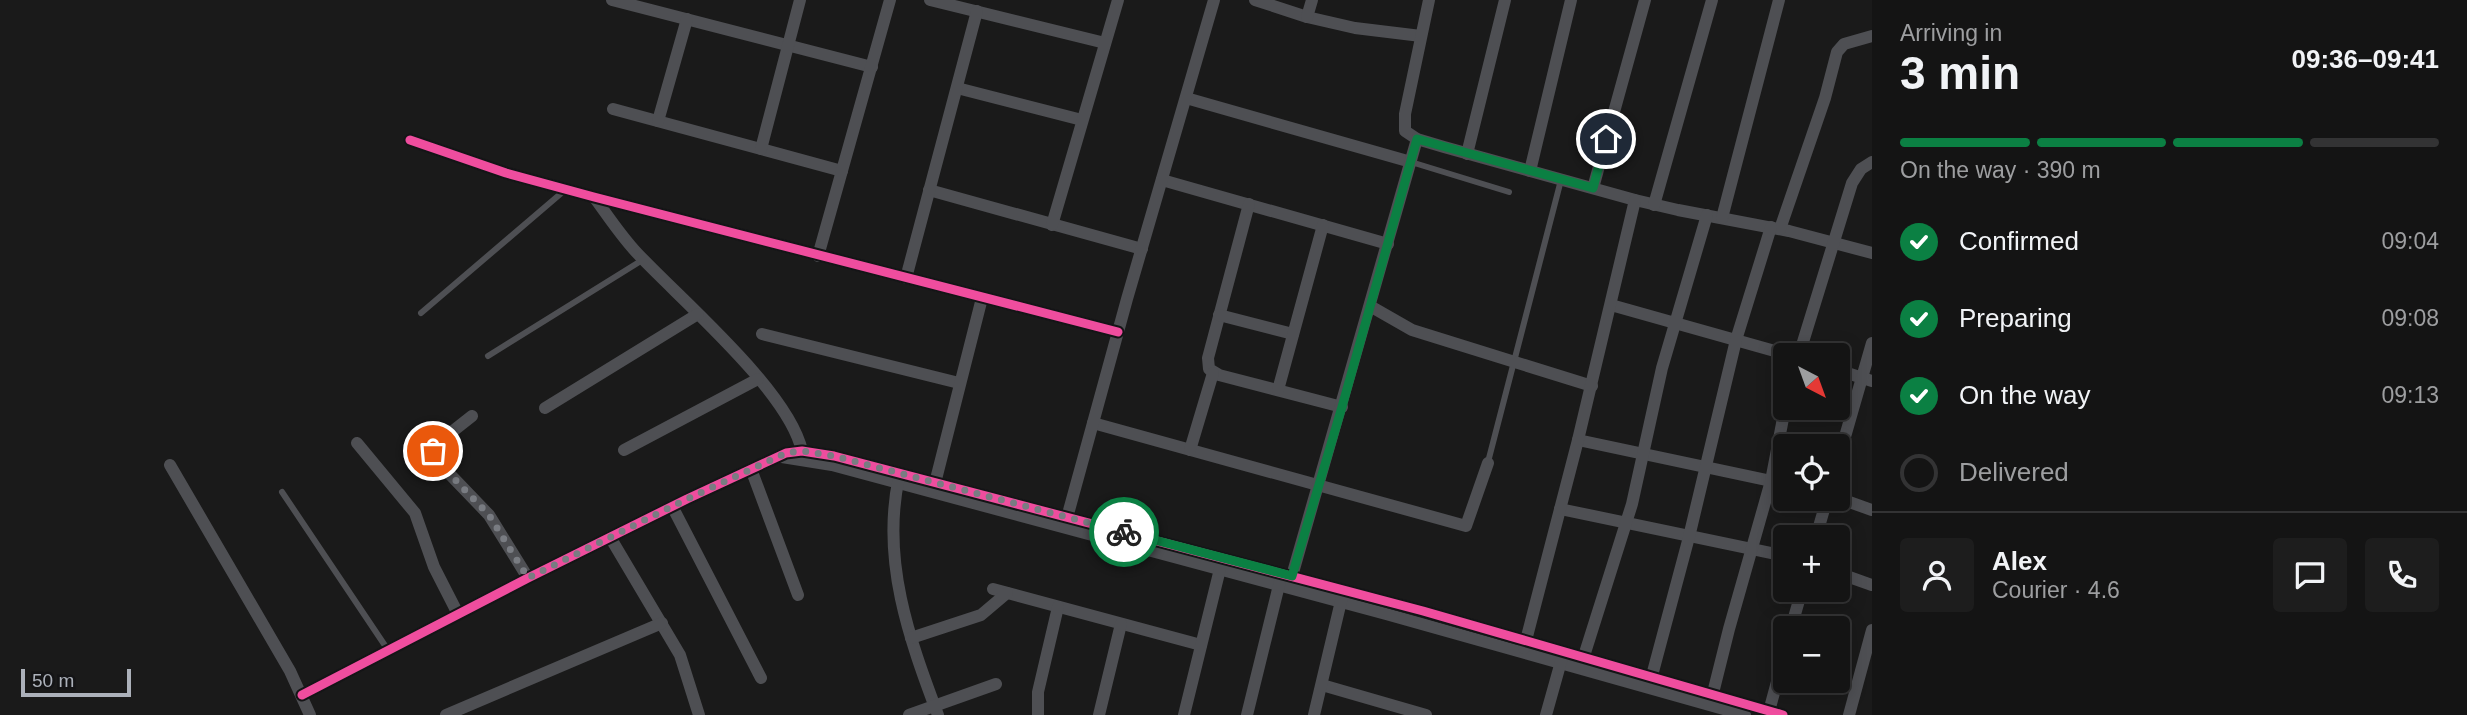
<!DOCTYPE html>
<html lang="en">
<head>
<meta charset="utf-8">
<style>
  body { margin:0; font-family:Helvetica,sans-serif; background:#1d1d1d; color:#f1f3f6; height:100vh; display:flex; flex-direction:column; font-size:26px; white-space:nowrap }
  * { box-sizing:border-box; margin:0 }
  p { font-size:23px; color:#9d9ea0 }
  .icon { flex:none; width:38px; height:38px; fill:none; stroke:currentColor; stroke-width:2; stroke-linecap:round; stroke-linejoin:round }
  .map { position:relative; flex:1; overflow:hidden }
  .drawer { display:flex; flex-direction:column; background:#141414; width:595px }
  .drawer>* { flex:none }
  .needle { width:46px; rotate:139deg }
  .controls { position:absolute; left:1773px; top:343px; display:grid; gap:14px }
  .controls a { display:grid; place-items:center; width:77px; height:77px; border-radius:7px; background:#141414; box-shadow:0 4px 18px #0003,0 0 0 2px #333334; font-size:35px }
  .scale { position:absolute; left:21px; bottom:18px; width:110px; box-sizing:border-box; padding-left:7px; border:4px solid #acb1ba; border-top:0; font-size:19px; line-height:24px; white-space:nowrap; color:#acb1ba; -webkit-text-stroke:5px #141416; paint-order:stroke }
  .pin { position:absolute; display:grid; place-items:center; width:60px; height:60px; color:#fff; margin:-30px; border:4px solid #fff; border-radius:50%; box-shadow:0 2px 7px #0007 }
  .courier { position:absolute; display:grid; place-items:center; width:70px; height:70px; margin:-35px; border:5px solid #0b8043; border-radius:50%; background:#fff; color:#222; box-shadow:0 2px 9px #0007 }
  .head em { font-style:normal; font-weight:600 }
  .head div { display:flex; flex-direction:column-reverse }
  .head { display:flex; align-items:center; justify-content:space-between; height:119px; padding:0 28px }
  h1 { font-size:46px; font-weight:600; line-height:52px }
  .bar { display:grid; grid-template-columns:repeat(4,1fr); gap:10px 7px; align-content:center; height:84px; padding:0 28px }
  .bar i { height:9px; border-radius:5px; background:#333334 }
  .bar .selected { background:#0b8043 }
  .bar p { grid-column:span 4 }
  .line { display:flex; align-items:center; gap:18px; padding:0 28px; border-top:2px solid #333334 }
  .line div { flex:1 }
  .round { display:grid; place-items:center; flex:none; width:74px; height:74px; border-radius:7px; background:#1d1d1d }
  ol { padding:0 28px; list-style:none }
  li { display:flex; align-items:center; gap:21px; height:77px }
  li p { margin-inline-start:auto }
  li .icon { padding:7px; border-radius:50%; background:#0b8043; color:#fff; stroke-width:4 }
  li:last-child { color:#9d9ea0 }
  li i { width:38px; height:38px; border:4px solid #333334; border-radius:50% }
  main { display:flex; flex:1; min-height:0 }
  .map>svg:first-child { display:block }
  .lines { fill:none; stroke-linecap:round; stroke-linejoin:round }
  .service { stroke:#4e4f53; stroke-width:6 }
  .minor { stroke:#4e4f53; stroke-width:12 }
  .cycleway-casing { stroke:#141416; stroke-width:13 }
  .cycleway { stroke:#ef4d9e; stroke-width:9 }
  .done { stroke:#797c82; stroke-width:7; stroke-dasharray:0 12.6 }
  .route { stroke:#0b8043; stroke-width:9 }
</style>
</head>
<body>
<main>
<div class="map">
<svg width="1872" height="715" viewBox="0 0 1872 715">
  <rect width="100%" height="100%" fill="#1a1a1a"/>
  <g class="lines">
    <g class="service">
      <path d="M1411,162L1509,192"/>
      <path d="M421,313L565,190"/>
      <path d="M488,356L644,259"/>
      <path d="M1488,462L1561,180"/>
      <path d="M282,492L388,650"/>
    </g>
    <g class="minor">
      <path d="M612,0L872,67"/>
      <path d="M930,0L1105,43"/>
      <path d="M1255,0L1307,17L1355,28L1421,36"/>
      <path d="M1429,0L1405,114V131L1417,139L1444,147L1635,200L1678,210L1789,231L1872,253"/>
      <path d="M1307,17L1312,0"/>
      <path d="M957,88L1082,120"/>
      <path d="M1186,98L1411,162"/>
      <path d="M613,109L842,171"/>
      <path d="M658,121L687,19"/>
      <path d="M410,140L506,173L594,197L1118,332"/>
      <path d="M761,149L800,0"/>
      <path d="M1467,154L1505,0"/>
      <path d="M1530,171L1571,0"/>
      <path d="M1162,180L1388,244"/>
      <path d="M1593,188L1645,0"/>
      <path d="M929,190L1142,249"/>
      <path d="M594,197C608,216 621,236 637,253C681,300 789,391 802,451"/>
      <path d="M1249,204L1208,358L1209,369L1219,375L1342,407"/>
      <path d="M1654,205L1712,0"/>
      <path d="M1722,218L1779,0"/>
      <path d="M1052,225L1118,0"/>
      <path d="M1780,229L1825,98L1837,52L1844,44L1872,36"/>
      <path d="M818,256L890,0"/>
      <path d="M906,278L977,11"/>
      <path d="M1611,305L1789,355"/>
      <path d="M1370,306L1412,330L1592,386"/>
      <path d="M1219,315L1293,334"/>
      <path d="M762,334L959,383"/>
      <path d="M1799,355L1852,183L1861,169L1872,162"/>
      <path d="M1838,370L1872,381"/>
      <path d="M1278,390L1323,225"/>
      <path d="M545,408L698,314"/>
      <path d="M472,416L439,442L433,451L440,464L489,515L528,578"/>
      <path d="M1093,423L1466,526L1488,463"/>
      <path d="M1578,440L1785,484"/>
      <path d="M357,443L415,513L434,567L458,614"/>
      <path d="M624,450L758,379"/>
      <path d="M1190,450L1213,373"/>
      <path d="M782,457L832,465L1386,614L1745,715"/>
      <path d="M1838,461L1872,343"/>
      <path d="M170,465L290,671L310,715"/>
      <path d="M751,469L798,595"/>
      <path d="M899,477C881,560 909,638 938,715"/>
      <path d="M933,491L982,298"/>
      <path d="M1838,498L1872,510"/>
      <path d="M672,506L761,678"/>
      <path d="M1560,509L1785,556"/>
      <path d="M1065,525L1127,299L1214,0"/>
      <path d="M610,537L680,655L699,715"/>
      <path d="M1816,537L1827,499"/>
      <path d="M1838,573L1872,585"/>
      <path d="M1292,576L1417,139"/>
      <path d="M993,589L1201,645"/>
      <path d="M1791,628L1802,590"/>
      <path d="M911,638L981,615L1007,593"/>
      <path d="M1524,648L1578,440L1635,200"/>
      <path d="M1584,656L1632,504L1662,368L1707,215"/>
      <path d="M1650,683L1689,537L1736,340L1771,227"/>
      <path d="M1322,685L1426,715"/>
      <path d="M1713,693L1729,629L1771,481L1785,408"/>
      <path d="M302,695L528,578L687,499L786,453L802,451L834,456L1423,611L1783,715"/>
      <path d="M446,715L662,623"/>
      <path d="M909,715L996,684"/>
      <path d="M1038,715V692L1058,607"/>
      <path d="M1099,715L1121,624"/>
      <path d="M1184,715L1220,569"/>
      <path d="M1247,715L1281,577"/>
      <path d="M1314,715L1342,597"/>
      <path d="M1546,715L1562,658"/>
      <path d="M1768,715L1785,652"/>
      <path d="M1849,715L1872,630"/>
    </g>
    <defs>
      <g id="cycleway">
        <path d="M410,140L506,173L594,197L1118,332"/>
        <path d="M302,695L528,578L687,499L786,453L802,451L834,456L1423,611L1783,715"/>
      </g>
    </defs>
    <use href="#cycleway" class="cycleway-casing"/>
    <use href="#cycleway" class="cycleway"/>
  </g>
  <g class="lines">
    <path class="done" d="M433,451L440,464L489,515L528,578L687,499L786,453L802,451L834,456L1124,532"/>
    <path class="route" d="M1124,532L1292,576L1342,407L1417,139L1593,188L1606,139"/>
  </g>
</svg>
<div class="controls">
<a><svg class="needle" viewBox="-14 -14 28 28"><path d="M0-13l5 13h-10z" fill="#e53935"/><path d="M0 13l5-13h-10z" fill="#9d9ea0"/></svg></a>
<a><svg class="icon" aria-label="locate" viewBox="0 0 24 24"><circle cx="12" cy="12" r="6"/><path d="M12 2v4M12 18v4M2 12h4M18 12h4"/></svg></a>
<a>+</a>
<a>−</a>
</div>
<div class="scale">50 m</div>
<div class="pin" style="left:433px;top:451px;background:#ea580c"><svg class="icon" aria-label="bag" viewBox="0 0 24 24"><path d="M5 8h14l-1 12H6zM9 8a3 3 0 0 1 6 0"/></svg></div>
<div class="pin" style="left:1606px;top:139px;background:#1f2937"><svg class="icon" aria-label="home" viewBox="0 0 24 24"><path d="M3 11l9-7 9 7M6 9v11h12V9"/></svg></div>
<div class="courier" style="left:1124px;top:532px"><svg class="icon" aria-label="bike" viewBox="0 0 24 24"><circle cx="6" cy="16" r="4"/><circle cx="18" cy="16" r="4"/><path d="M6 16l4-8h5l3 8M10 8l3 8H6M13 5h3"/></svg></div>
</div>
<section class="drawer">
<div class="head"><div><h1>3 min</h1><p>Arriving in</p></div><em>09:36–09:41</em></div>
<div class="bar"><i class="selected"></i><i class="selected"></i><i class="selected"></i><i></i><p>On the way · 390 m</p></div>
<ol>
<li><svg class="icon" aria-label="check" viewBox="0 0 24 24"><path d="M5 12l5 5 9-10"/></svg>Confirmed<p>09:04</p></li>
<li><svg class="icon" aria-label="check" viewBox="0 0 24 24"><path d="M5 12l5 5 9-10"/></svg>Preparing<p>09:08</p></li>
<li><svg class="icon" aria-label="check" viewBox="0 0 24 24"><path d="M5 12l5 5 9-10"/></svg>On the way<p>09:13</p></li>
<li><i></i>Delivered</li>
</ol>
<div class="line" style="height:126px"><a class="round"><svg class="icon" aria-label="person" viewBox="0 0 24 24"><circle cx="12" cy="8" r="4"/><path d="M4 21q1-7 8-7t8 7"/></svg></a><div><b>Alex</b><p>Courier · 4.6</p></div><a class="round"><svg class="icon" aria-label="chat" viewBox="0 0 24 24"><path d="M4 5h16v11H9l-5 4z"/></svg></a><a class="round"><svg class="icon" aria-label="phone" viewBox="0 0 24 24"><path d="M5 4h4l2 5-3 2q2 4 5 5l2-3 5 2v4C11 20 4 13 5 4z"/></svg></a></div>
</section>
</main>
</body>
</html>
